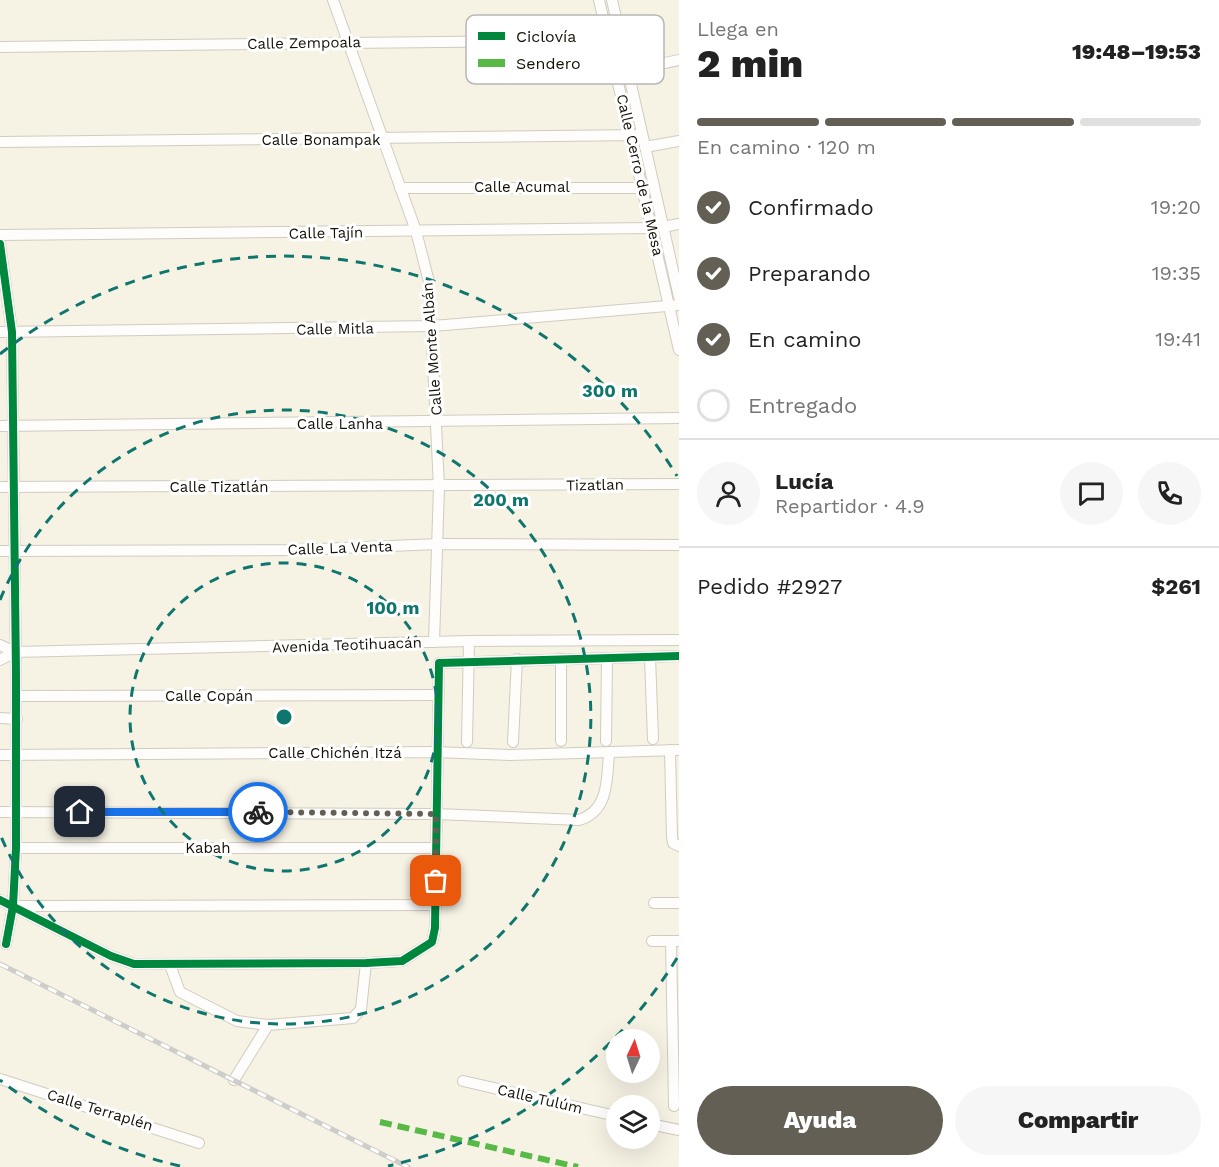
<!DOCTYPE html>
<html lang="es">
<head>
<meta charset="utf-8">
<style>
  body { margin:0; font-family:"Work Sans",sans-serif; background:#f6f6f6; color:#222; height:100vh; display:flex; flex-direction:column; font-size:22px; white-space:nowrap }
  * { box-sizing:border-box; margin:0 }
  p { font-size:20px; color:#767676 }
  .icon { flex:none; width:33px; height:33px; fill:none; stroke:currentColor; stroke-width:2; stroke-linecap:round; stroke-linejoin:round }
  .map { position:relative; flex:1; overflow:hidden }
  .side { display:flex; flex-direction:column; background:#fff; width:540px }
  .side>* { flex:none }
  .needle { width:39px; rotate:4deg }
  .tools { position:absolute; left:606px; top:1029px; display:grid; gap:12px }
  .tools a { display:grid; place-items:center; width:54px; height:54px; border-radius:50%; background:#fff; box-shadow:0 6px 24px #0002; font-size:30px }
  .pin { position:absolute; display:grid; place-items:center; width:51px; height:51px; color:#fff; margin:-26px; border-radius:12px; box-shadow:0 3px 9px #0006 }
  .courier { position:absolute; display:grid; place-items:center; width:60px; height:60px; margin:-30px; border:4px solid #1a73e8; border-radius:50%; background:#fff; color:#222; box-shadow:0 2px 8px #0007 }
  .summary em { font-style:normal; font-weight:800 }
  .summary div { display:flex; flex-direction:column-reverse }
  .summary { display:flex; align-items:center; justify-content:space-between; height:102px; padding:0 18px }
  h1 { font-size:39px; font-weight:800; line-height:45px }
  .bar { display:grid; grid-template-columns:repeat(4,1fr); gap:9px 6px; align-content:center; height:72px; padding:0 18px }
  .bar i { height:8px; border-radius:4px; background:#e0e0e0 }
  .bar .on { background:#635f54 }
  .bar p { grid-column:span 4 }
  .line { display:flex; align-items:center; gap:15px; padding:0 18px; border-top:2px solid #e0e0e0 }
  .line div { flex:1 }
  .round { display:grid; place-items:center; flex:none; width:63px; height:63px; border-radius:32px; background:#f6f6f6 }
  ol { padding:0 18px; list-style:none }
  li { display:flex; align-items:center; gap:18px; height:66px }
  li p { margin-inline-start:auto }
  li .icon { padding:6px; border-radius:50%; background:#635f54; color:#fff; stroke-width:4 }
  li:last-child { color:#767676 }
  li i { width:33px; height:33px; border:3px solid #e0e0e0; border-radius:50% }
  .primary-button { display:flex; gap:12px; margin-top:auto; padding:12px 18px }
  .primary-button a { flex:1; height:69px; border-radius:36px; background:#635f54; color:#fff; font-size:24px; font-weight:800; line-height:69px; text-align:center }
  .primary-button a+a { background:#f6f6f6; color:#222 }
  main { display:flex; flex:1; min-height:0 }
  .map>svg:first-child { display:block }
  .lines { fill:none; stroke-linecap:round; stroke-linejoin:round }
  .street-casing { stroke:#d0ccc0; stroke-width:12 }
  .street { stroke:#fefdfb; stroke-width:10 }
  .rail-casing { stroke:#cfcdc9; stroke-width:5 }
  .rail { stroke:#fff; stroke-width:3; stroke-dasharray:9; stroke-linecap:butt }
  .quiet { stroke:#58b947; stroke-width:6; stroke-dasharray:12 6; stroke-linecap:butt }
  .cycleway-casing { stroke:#fff; stroke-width:11 }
  .cycleway { stroke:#00873e; stroke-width:8 }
  .done { stroke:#635f54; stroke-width:6; stroke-dasharray:0 10.8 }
  .route { stroke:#1a73e8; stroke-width:8 }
  .ring { fill:none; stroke:#0f766e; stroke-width:3; stroke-dasharray:10 8 }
  .labels { text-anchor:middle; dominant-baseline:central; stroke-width:6; stroke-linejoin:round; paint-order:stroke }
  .street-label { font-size:15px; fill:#141006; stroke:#fff }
  .key { fill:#fff; stroke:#b8b7b4; stroke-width:1.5 }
  .key-label { font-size:16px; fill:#141006 }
  .centre { fill:#0f766e; stroke:#fff; stroke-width:3 }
  .ring-label { font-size:18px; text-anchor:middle; font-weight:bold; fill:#0f766e; stroke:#fff; stroke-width:6; stroke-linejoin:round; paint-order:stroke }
</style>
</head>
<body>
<main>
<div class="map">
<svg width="679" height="1167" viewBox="0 0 679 1167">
  <rect width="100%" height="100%" fill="#f6f2e4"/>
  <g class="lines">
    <defs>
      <g id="street">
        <path d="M333,0L416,231L429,282L439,487L434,642"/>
        <path d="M599,0L679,350"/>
        <path d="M612,0L679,297"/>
        <path d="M0,47L608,40"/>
        <path d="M627,71L679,60"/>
        <path d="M0,142L642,135"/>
        <path d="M645,147L679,141"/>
        <path d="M400,188H644"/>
        <path d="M663,227L679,224"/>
        <path d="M0,235L653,228"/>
        <path d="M0,244L12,332L16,674V848L13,906L6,944"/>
        <path d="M0,332L433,326L679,305"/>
        <path d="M0,426L679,418"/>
        <path d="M0,487L679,484"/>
        <path d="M0,551L295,550L438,544L679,545"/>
        <path d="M0,645L15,652"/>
        <path d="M15,652L469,641L679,640"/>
        <path d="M650,657L653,739"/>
        <path d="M0,660L15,652"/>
        <path d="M16,696L437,695"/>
        <path d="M0,718L17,719"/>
        <path d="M561,741V659"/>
        <path d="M606,741L607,658"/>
        <path d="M467,742L469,641"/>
        <path d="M513,742L517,659"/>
        <path d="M670,750L672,837L673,843L679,846"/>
        <path d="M0,755L436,752L510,755L679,750"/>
        <path d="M0,812L436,814L579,820C609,811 607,779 609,752"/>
        <path d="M16,848H436"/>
        <path d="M0,900L111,956L134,964L366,963L402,961L432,942L435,928L439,663L679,656"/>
        <path d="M654,903H679"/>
        <path d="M17,906L436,905"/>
        <path d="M652,941H679"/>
        <path d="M671,941L674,1106"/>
        <path d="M170,965L180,992L237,1021L268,1025L353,1018L361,1009L366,963"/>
        <path d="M0,1079L199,1143"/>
        <path d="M234,1080L268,1025"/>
        <path d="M463,1081L616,1116"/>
        <path d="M650,1124L679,1130"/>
      </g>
    </defs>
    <use href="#street" class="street-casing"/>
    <use href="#street" class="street"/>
    <defs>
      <path id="rail" d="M0,964L408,1167"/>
    </defs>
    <use href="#rail" class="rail-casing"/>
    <use href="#rail" class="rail"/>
    <path class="quiet" d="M380,1122L578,1167"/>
    <defs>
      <g id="cycleway">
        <path d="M0,244L12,332L16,674V848L13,906L6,944"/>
        <path d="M0,900L111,956L134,964L366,963L402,961L432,942L435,928L439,663L679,656"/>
      </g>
    </defs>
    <use href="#cycleway" class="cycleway-casing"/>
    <use href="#cycleway" class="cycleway"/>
  </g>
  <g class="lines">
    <path class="done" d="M258,812L436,814V881"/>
    <path class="route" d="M80,812H258"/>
  </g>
  <g class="ring">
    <circle cx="284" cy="717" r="154"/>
    <path d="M0 600A307 307 0 1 1 0 834"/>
    <path d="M677 958A461 461 0 0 1 388 1166M180 1166A461 461 0 0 1 0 1080M0 354A461 461 0 0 1 677 476"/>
  </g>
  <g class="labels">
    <g class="street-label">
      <text transform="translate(304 43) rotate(-1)">Calle Zempoala</text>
      <text x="321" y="140">Calle Bonampak</text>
      <text transform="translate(640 175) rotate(77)">Calle Cerro de la Mesa</text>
      <text x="522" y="187">Calle Acumal</text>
      <text transform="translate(326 233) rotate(-1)">Calle Tajín</text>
      <text transform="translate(335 329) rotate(-1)">Calle Mitla</text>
      <text transform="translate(432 349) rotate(-94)">Calle Monte Albán</text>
      <text x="340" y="424">Calle Lanha</text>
      <text transform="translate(595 485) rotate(-1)">Tizatlan</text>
      <text x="219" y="487">Calle Tizatlán</text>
      <text transform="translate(340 548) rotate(-2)">Calle La Venta</text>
      <text transform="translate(347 645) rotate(-2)">Avenida Teotihuacán</text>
      <text x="209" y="696">Calle Copán</text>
      <text x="335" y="753">Calle Chichén Itzá</text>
      <text x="208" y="848">Kabah</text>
      <text transform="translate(540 1099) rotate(13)">Calle Tulúm</text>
      <text transform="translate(100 1110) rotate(17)">Calle Terraplén</text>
    </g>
  </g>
  <rect x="466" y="15" width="198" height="69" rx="9" class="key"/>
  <rect x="478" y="32" width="27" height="8" fill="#00873e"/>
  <rect x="478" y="59" width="27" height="8" fill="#58b947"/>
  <g class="key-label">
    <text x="516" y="42">Ciclovía</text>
    <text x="516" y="69">Sendero</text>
  </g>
  <circle cx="284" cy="717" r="9" class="centre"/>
  <g class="ring-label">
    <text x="610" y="397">300 m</text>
    <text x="501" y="506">200 m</text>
    <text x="393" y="614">100 m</text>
  </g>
</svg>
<div class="tools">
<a><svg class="needle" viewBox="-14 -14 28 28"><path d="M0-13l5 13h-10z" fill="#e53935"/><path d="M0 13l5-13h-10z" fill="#767676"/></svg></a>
<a><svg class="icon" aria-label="layers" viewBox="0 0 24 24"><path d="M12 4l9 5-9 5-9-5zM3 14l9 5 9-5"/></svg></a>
</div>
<div class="pin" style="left:436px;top:881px;background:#ea580c"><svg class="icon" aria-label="bag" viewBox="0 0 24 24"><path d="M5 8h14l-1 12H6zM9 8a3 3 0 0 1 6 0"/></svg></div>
<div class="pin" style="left:80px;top:812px;background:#1f2937"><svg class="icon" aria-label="home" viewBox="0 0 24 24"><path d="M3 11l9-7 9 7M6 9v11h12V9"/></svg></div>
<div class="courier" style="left:258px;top:812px"><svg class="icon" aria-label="bike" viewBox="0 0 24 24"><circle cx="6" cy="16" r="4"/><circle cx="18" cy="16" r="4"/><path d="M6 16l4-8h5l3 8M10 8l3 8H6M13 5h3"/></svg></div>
</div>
<section class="side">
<div class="summary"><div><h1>2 min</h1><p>Llega en</p></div><em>19:48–19:53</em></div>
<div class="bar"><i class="on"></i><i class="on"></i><i class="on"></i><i></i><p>En camino · 120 m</p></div>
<ol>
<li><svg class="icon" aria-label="check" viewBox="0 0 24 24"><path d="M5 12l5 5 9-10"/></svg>Confirmado<p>19:20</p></li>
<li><svg class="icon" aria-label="check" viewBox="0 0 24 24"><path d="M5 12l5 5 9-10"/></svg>Preparando<p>19:35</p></li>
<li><svg class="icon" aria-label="check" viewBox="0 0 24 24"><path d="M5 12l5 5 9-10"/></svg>En camino<p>19:41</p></li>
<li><i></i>Entregado</li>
</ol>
<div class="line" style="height:108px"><a class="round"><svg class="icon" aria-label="person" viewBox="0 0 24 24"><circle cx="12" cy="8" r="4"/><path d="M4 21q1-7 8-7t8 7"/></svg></a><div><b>Lucía</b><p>Repartidor · 4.9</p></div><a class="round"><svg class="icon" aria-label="chat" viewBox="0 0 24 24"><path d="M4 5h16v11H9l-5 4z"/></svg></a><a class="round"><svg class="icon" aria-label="phone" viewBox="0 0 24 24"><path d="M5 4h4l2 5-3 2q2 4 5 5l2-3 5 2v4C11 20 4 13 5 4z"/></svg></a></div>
<div class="line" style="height:78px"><div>Pedido #2927</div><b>$261</b></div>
<div class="primary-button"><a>Ayuda</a><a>Compartir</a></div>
</section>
</main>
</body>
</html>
